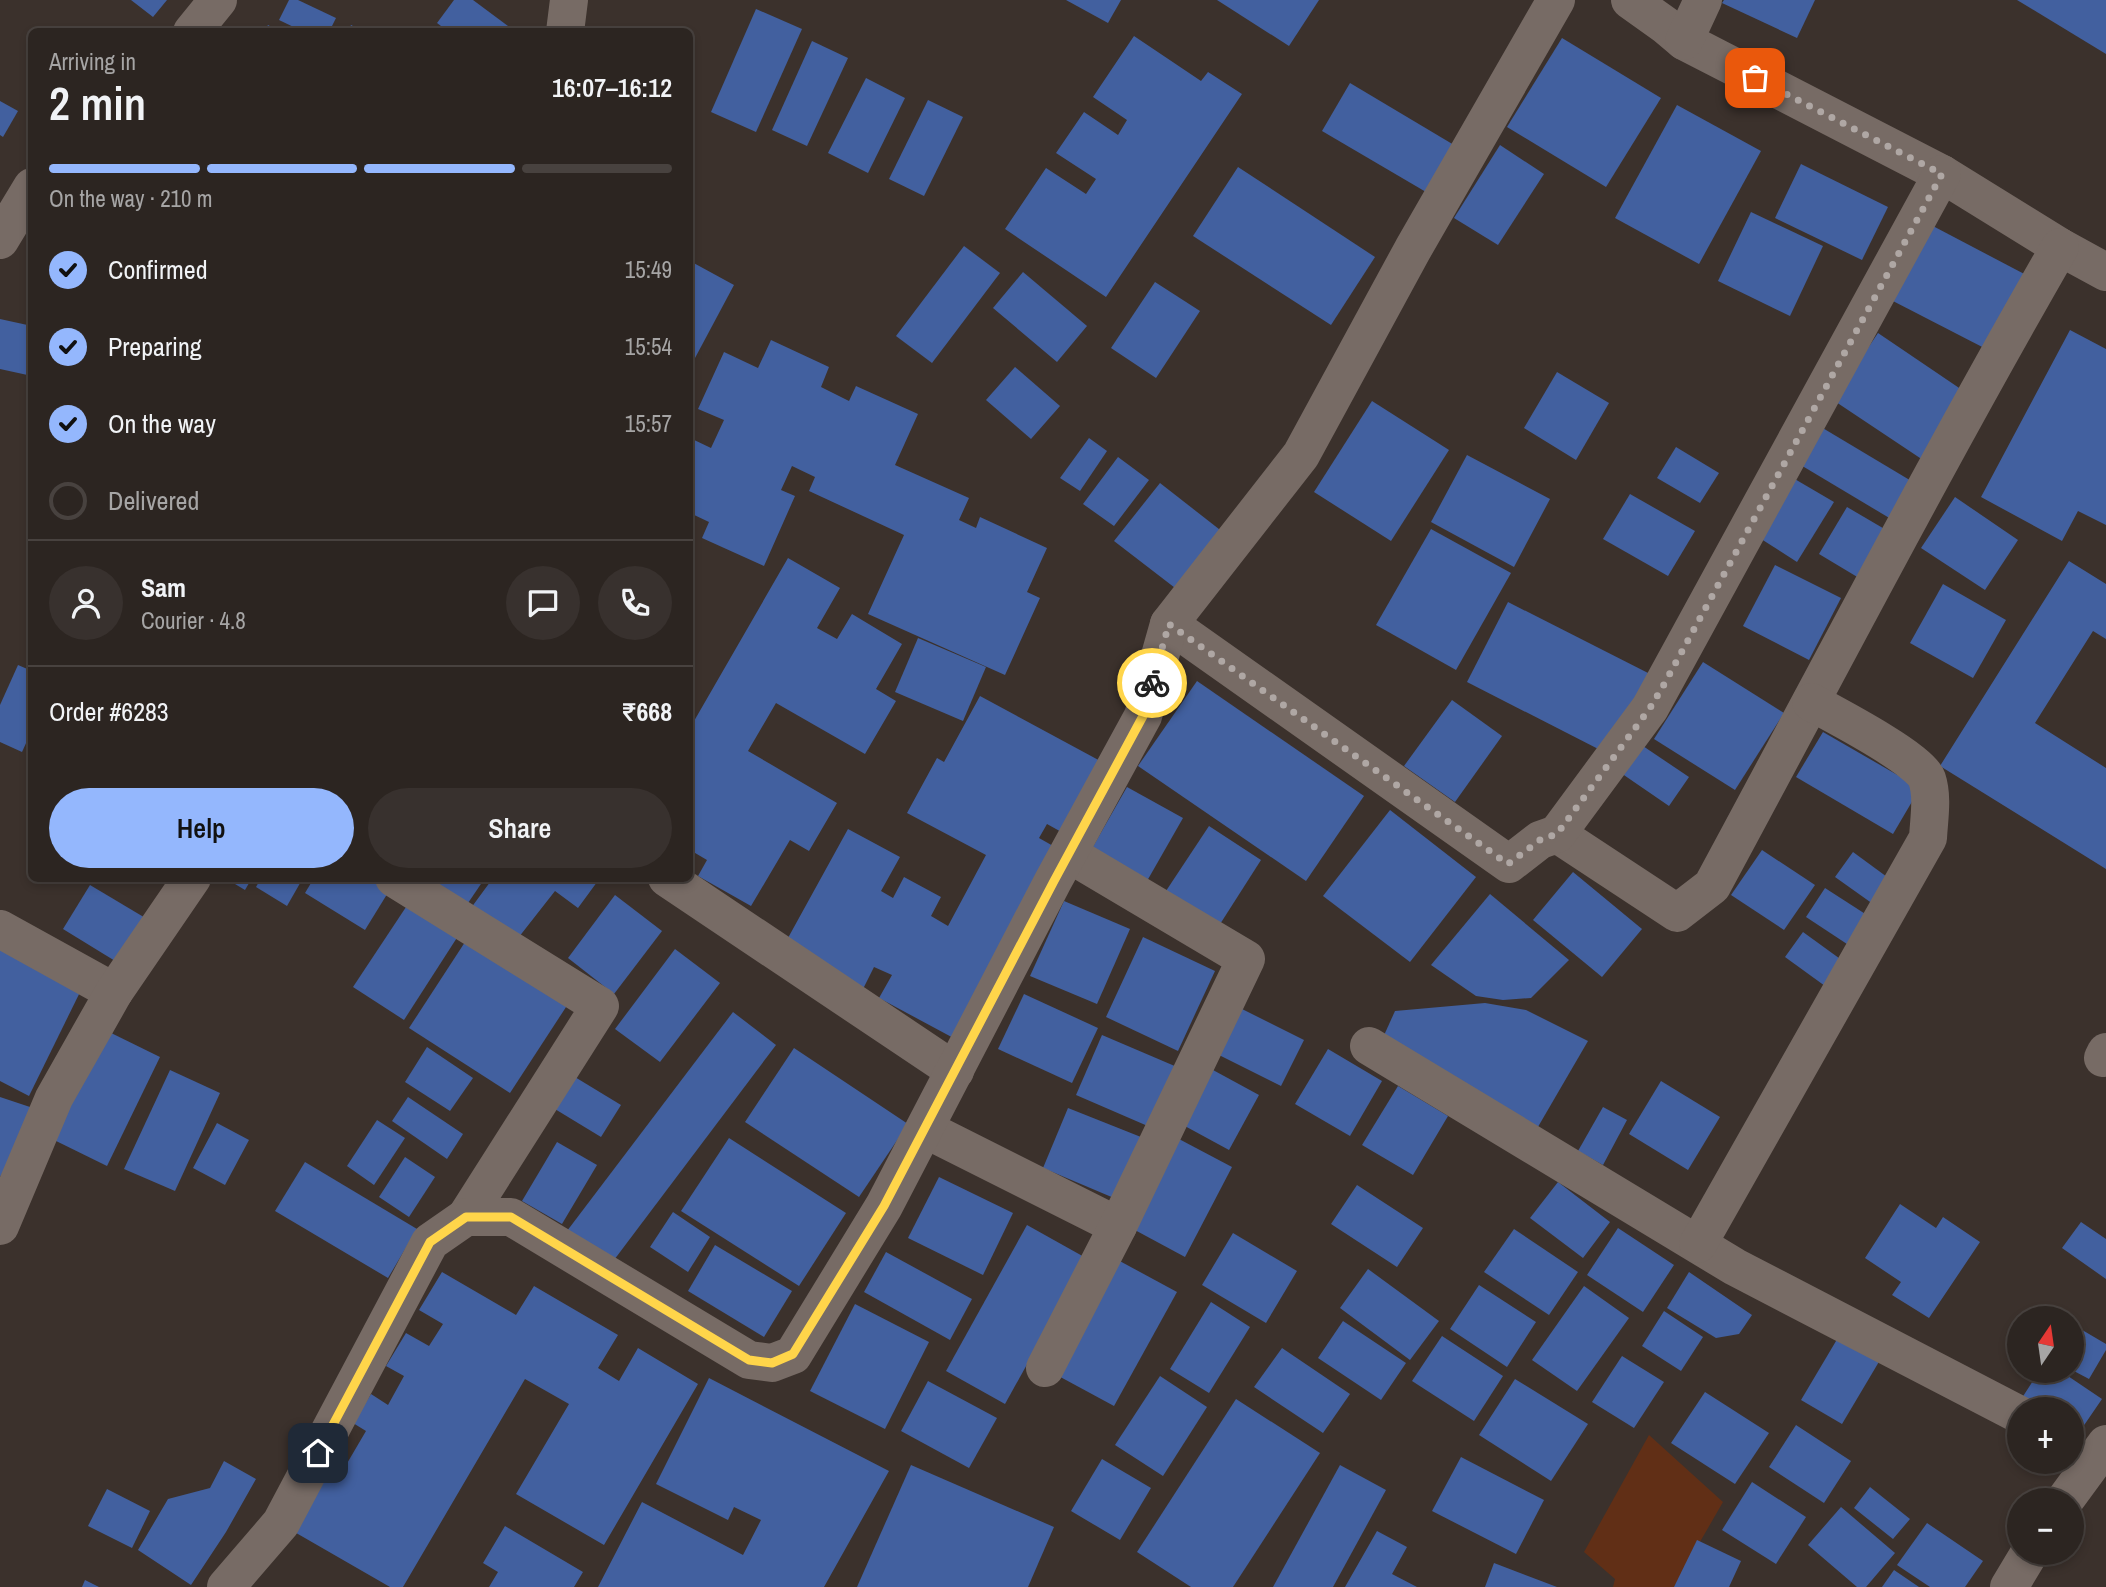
<!DOCTYPE html>
<html lang="en">
<head>
<meta charset="utf-8">
<style>
  body { margin:0; font-family:"Archivo Narrow",sans-serif; background:#38312e; color:#f1f3f6; height:100vh; display:flex; flex-direction:column; font-size:26px; white-space:nowrap }
  * { box-sizing:border-box; margin:0 }
  p { font-size:23px; color:#a6a5a5 }
  .icon { flex:none; width:38px; height:38px; fill:none; stroke:currentColor; stroke-width:2; stroke-linecap:round; stroke-linejoin:round }
  .map { position:relative; flex:1; overflow:hidden }
  .details { position:absolute; left:28px; top:28px; width:665px; height:854px; display:flex; flex-direction:column; background:#2c2521; border-radius:10px; box-shadow:0 4px 10px #0003,0 0 0 2px #48423f }
  .details>* { flex:none }
  .needle { width:46px; rotate:13deg }
  .buttons { position:absolute; left:2007px; top:1306px; display:grid; gap:14px }
  .buttons a { display:grid; place-items:center; width:77px; height:77px; border-radius:50%; background:#2c2521; box-shadow:0 4px 10px #0003,0 0 0 2px #48423f; font-size:35px }
  .pin { position:absolute; display:grid; place-items:center; width:60px; height:60px; color:#fff; margin:-30px; border-radius:14px; box-shadow:0 4px 10px #0006 }
  .courier { position:absolute; display:grid; place-items:center; width:70px; height:70px; margin:-35px; border:5px solid #ffd54a; border-radius:50%; background:#fff; color:#222; box-shadow:0 2px 9px #0007 }
  .headline em { font-style:normal; font-weight:600 }
  .headline div { display:flex; flex-direction:column-reverse }
  .headline { display:flex; align-items:center; justify-content:space-between; height:119px; padding:0 21px }
  h1 { font-size:46px; font-weight:600; line-height:52px }
  .bar { display:grid; grid-template-columns:repeat(4,1fr); gap:10px 7px; align-content:center; height:84px; padding:0 21px }
  .bar i { height:9px; border-radius:5px; background:#48423f }
  .bar .on { background:#94b7fd }
  .bar p { grid-column:span 4 }
  .line { display:flex; align-items:center; gap:18px; padding:0 21px; border-top:2px solid #48423f }
  .line div { flex:1 }
  .round { display:grid; place-items:center; flex:none; width:74px; height:74px; border-radius:37px; background:#38312e }
  ol { padding:0 21px; list-style:none }
  li { display:flex; align-items:center; gap:21px; height:77px }
  li p { margin-inline-start:auto }
  li .icon { padding:7px; border-radius:50%; background:#94b7fd; color:#111; stroke-width:4 }
  li:last-child { color:#a6a5a5 }
  li i { width:38px; height:38px; border:4px solid #48423f; border-radius:50% }
  .action { display:flex; gap:14px; margin-top:auto; padding:14px 21px }
  .action a { flex:1; height:80px; border-radius:42px; background:#94b7fd; color:#111; font-size:28px; font-weight:600; line-height:80px; text-align:center }
  .action a+a { background:#38312e; color:#f1f3f6 }
  .map>svg:first-child { display:block }
  .green { fill:#612f16 }
  .building { fill:#42609f }
  .lines { fill:none; stroke-linecap:round; stroke-linejoin:round }
  .minor { stroke:#776b65; stroke-width:38 }
  .done { stroke:#afa7a4; stroke-width:7; stroke-dasharray:0 12.6 }
  .route { stroke:#ffd54a; stroke-width:9 }
</style>
</head>
<body>
<div class="map">
<svg width="2106" height="1587" viewBox="0 0 2106 1587">
  <rect width="100%" height="100%" fill="#3b312c"/>
  <path class="green" d="M1649,1435L1723,1502L1674,1587H1613L1615,1579L1584,1552Z"/>
  <g class="building">
    <path d="M131,0H167L153,17Z"/>
    <path d="M289,0H298L336,18L329,32H304L279,20Z"/>
    <path d="M454,0H473L516,32H449L437,23Z"/>
    <path d="M1066,0H1121L1108,23Z"/>
    <path d="M1217,0H1319L1289,46Z"/>
    <path d="M1724,0H1815L1797,38L1722,3Z"/>
    <path d="M2017,0H2106V54Z"/>
    <path d="M756,9L802,29L756,132L711,112Z"/>
    <path d="M268,25L280,32H264Z"/>
    <path d="M351,25L365,32H348Z"/>
    <path d="M1134,36L1201,81L1208,72L1242,94L1106,297L1005,229L1046,168L1086,194L1096,179L1056,153L1084,112L1118,135L1127,120L1093,97Z"/>
    <path d="M1562,38L1661,98L1606,187L1507,127Z"/>
    <path d="M812,41L848,58L807,146L772,130Z"/>
    <path d="M866,78L905,98L868,173L828,153Z"/>
    <path d="M1350,83L1454,145L1426,192L1322,131Z"/>
    <path d="M928,100L963,117L924,196L889,179Z"/>
    <path d="M0,101L18,111L3,137L0,135Z"/>
    <path d="M1677,105L1761,151L1699,264L1615,218Z"/>
    <path d="M1500,145L1544,174L1498,245L1454,218Z"/>
    <path d="M1801,164L1888,207L1862,260L1775,218Z"/>
    <path d="M1238,167L1375,257L1331,325L1193,236Z"/>
    <path d="M1751,212L1823,246L1790,316L1718,281Z"/>
    <path d="M1931,225L2030,277L1990,351L1891,300Z"/>
    <path d="M964,246L1000,273L932,363L896,336Z"/>
    <path d="M690,261L734,285L695,358L690,355Z"/>
    <path d="M1023,272L1087,326L1057,362L993,308Z"/>
    <path d="M1155,282L1200,311L1156,378L1111,348Z"/>
    <path d="M0,319L32,326V376L0,369Z"/>
    <path d="M2070,330L2106,349V525L2078,511L2062,541L1981,497Z"/>
    <path d="M1878,333L1971,396L1926,462L1833,400Z"/>
    <path d="M771,340L829,367L821,387L849,401L856,386L918,414L895,465L969,498L959,520L976,528L980,517L1047,548L1027,592L1040,598L1005,675L868,614L904,535L809,491L815,477L792,466L781,490L795,496L764,566L702,538L709,522L690,513V438L711,448L724,420L698,409L724,352L758,368Z"/>
    <path d="M1015,367L1060,406L1031,439L986,400Z"/>
    <path d="M1557,372L1609,403L1576,460L1524,428Z"/>
    <path d="M1372,401L1449,450L1391,541L1314,492Z"/>
    <path d="M1821,427L1913,482L1891,519L1799,464Z"/>
    <path d="M1089,438L1107,451L1080,491L1060,478Z"/>
    <path d="M1676,447L1719,473L1700,503L1657,478Z"/>
    <path d="M1467,455L1550,499L1514,567L1431,522Z"/>
    <path d="M1118,457L1149,480L1114,526L1083,504Z"/>
    <path d="M1793,478L1834,502L1797,562L1758,537Z"/>
    <path d="M1160,483L1224,533L1179,591L1114,541Z"/>
    <path d="M1630,494L1695,531L1668,576L1603,539Z"/>
    <path d="M1955,497L2018,540L1985,590L1921,548Z"/>
    <path d="M1847,507L1893,534L1864,581L1819,554Z"/>
    <path d="M1431,529L1511,573L1456,670L1376,625Z"/>
    <path d="M788,558L840,588L817,628L837,639L852,614L902,644L876,689L896,701L865,754L776,703L748,751L837,803L809,851L790,840L751,906L698,876L707,860L690,850V728Z"/>
    <path d="M2069,561L2106,584V639L2093,631L2035,723L2106,768V869L1940,766Z"/>
    <path d="M1775,565L1841,598L1809,660L1743,626Z"/>
    <path d="M1943,584L2006,620L1973,678L1910,643Z"/>
    <path d="M1508,602L1650,674L1608,754L1467,682Z"/>
    <path d="M918,638L986,667L963,721L895,692Z"/>
    <path d="M1703,662L1784,713L1735,790L1654,739Z"/>
    <path d="M18,665L32,671V730L22,752L0,742V705Z"/>
    <path d="M1197,681L1364,796L1306,881L1138,766Z"/>
    <path d="M980,696L1104,763L1065,834L1047,824L1039,838L1062,851L959,1041L879,998L892,975L874,967L863,989L783,947L848,829L900,857L881,891L893,898L904,877L941,897L931,916L948,926L986,855L907,813L937,758L944,762Z"/>
    <path d="M1452,700L1502,736L1455,802L1404,766Z"/>
    <path d="M1823,732L1920,788L1893,834L1796,777Z"/>
    <path d="M1637,742L1689,777L1669,806L1618,771Z"/>
    <path d="M1127,787L1183,818L1143,888L1087,857Z"/>
    <path d="M1390,810L1476,877L1410,962L1323,896Z"/>
    <path d="M1209,826L1261,860L1215,932L1162,897Z"/>
    <path d="M1762,850L1815,885L1784,930L1731,895Z"/>
    <path d="M1853,852L1898,885L1880,909L1835,877Z"/>
    <path d="M1573,872L1642,929L1602,977L1533,920Z"/>
    <path d="M225,878H252L245,890Z"/>
    <path d="M261,878H303L287,906L256,887Z"/>
    <path d="M314,878H369L389,891L365,930L305,893Z"/>
    <path d="M425,878H485L466,906Z"/>
    <path d="M493,878H600L578,908L555,891L515,942L471,908Z"/>
    <path d="M90,885L147,919L120,964L63,929Z"/>
    <path d="M1825,888L1870,917L1850,946L1806,917Z"/>
    <path d="M1490,894L1569,960L1531,998L1503,1000L1476,996L1431,965Z"/>
    <path d="M615,895L662,931L614,994L568,958Z"/>
    <path d="M410,901L460,933L404,1020L353,987Z"/>
    <path d="M1064,901L1130,929L1097,1004L1030,976Z"/>
    <path d="M1803,932L1843,961L1825,986L1785,957Z"/>
    <path d="M1143,937L1215,971L1178,1051L1106,1017Z"/>
    <path d="M467,939L568,1004L510,1093L409,1028Z"/>
    <path d="M0,943L84,984L29,1096L0,1081Z"/>
    <path d="M675,949L720,983L660,1062L615,1029Z"/>
    <path d="M1024,994L1098,1028L1072,1083L998,1049Z"/>
    <path d="M1485,1003L1526,1010L1588,1041L1535,1132L1381,1042L1395,1011Z"/>
    <path d="M1240,1008L1304,1040L1281,1086L1217,1054Z"/>
    <path d="M733,1012L776,1045L611,1264L567,1231Z"/>
    <path d="M105,1030L160,1057L107,1166L52,1139Z"/>
    <path d="M1102,1035L1177,1067L1150,1127L1076,1095Z"/>
    <path d="M427,1047L473,1078L450,1111L405,1082Z"/>
    <path d="M794,1048L908,1124L859,1197L745,1122Z"/>
    <path d="M1328,1049L1382,1081L1350,1136L1295,1104Z"/>
    <path d="M170,1070L220,1093L175,1191L124,1169Z"/>
    <path d="M1213,1070L1259,1095L1229,1150L1183,1125Z"/>
    <path d="M565,1071L621,1105L601,1137L545,1103Z"/>
    <path d="M1661,1081L1720,1117L1688,1170L1629,1134Z"/>
    <path d="M1398,1086L1448,1116L1413,1175L1362,1145Z"/>
    <path d="M0,1097L39,1110L0,1177Z"/>
    <path d="M408,1097L463,1134L447,1159L392,1121Z"/>
    <path d="M1603,1107L1627,1120L1603,1165L1578,1151Z"/>
    <path d="M1068,1108L1146,1139L1121,1201L1043,1168Z"/>
    <path d="M377,1120L405,1138L374,1185L347,1166Z"/>
    <path d="M217,1123L249,1140L225,1185L193,1168Z"/>
    <path d="M729,1138L846,1213L799,1286L681,1211Z"/>
    <path d="M1179,1139L1232,1167L1185,1257L1133,1229Z"/>
    <path d="M557,1142L597,1165L562,1224L522,1201Z"/>
    <path d="M405,1157L435,1177L409,1217L379,1197Z"/>
    <path d="M305,1162L417,1229L388,1278L275,1211Z"/>
    <path d="M939,1177L1013,1213L983,1275L908,1238Z"/>
    <path d="M1558,1182L1610,1222L1583,1258L1530,1218Z"/>
    <path d="M1357,1185L1423,1228L1397,1267L1331,1224Z"/>
    <path d="M1900,1204L1936,1228L1943,1217L1980,1242L1929,1318L1892,1295L1901,1282L1865,1258Z"/>
    <path d="M673,1212L710,1237L688,1272L650,1247Z"/>
    <path d="M2081,1222L2106,1239V1279L2062,1248Z"/>
    <path d="M1027,1225L1086,1258L1005,1404L946,1371Z"/>
    <path d="M1618,1228L1674,1265L1643,1312L1587,1275Z"/>
    <path d="M1514,1229L1578,1272L1549,1315L1484,1272Z"/>
    <path d="M1233,1233L1297,1271L1266,1323L1202,1285Z"/>
    <path d="M715,1245L792,1291L764,1337L688,1291Z"/>
    <path d="M886,1252L972,1299L950,1340L864,1292Z"/>
    <path d="M1116,1259L1177,1292L1114,1406L1053,1373Z"/>
    <path d="M1368,1269L1439,1321L1410,1360L1340,1308Z"/>
    <path d="M442,1272L516,1315L534,1286L618,1335L598,1368L619,1381L638,1348L698,1384L604,1545L516,1494L569,1404L525,1379L403,1587H390L291,1530L326,1470L339,1477L366,1431L353,1423L371,1394L388,1405L404,1376L386,1366L406,1333L429,1346L443,1324L419,1310Z"/>
    <path d="M1689,1272L1752,1315L1739,1334L1716,1338L1667,1308Z"/>
    <path d="M1479,1285L1536,1322L1507,1367L1450,1329Z"/>
    <path d="M1584,1286L1629,1318L1577,1391L1532,1360Z"/>
    <path d="M1211,1302L1250,1327L1209,1393L1170,1369Z"/>
    <path d="M855,1304L929,1342L885,1429L810,1391Z"/>
    <path d="M1664,1311L1703,1337L1681,1371L1642,1346Z"/>
    <path d="M1343,1321L1406,1363L1381,1400L1318,1358Z"/>
    <path d="M2072,1324L2106,1344V1350L2089,1379L2072,1370Z"/>
    <path d="M1842,1331L1883,1355L1842,1424L1801,1400Z"/>
    <path d="M1442,1336L1503,1376L1474,1421L1412,1381Z"/>
    <path d="M1282,1348L1350,1394L1323,1433L1254,1387Z"/>
    <path d="M1622,1356L1664,1382L1634,1428L1592,1402Z"/>
    <path d="M2040,1370H2059L2102,1399L2076,1437L2072,1435V1409H2033L2020,1401Z"/>
    <path d="M1160,1376L1207,1407L1163,1476L1115,1445Z"/>
    <path d="M709,1378L889,1471L824,1587H598L642,1502L743,1555L761,1520L734,1507L728,1520L656,1484Z"/>
    <path d="M1515,1379L1588,1424L1551,1481L1479,1435Z"/>
    <path d="M928,1381L997,1418L969,1468L901,1431Z"/>
    <path d="M1705,1392L1769,1433L1735,1484L1671,1443Z"/>
    <path d="M1236,1399L1320,1453L1233,1587H1191L1137,1552Z"/>
    <path d="M1796,1425L1851,1461L1824,1503L1769,1467Z"/>
    <path d="M1461,1457L1544,1500L1516,1554L1432,1511Z"/>
    <path d="M1102,1459L1151,1488L1120,1540L1071,1511Z"/>
    <path d="M224,1461L256,1479L226,1532L191,1585L138,1550L168,1499L210,1488Z"/>
    <path d="M911,1465L1054,1527L1028,1587H857Z"/>
    <path d="M1340,1465L1386,1490L1333,1587H1273Z"/>
    <path d="M1752,1482L1806,1517L1776,1564L1722,1530Z"/>
    <path d="M1870,1487L1910,1519L1893,1539L1854,1508Z"/>
    <path d="M107,1489L150,1511L132,1548L88,1526Z"/>
    <path d="M1841,1507L1895,1553L1866,1587H1857L1808,1545Z"/>
    <path d="M1927,1523L1983,1561L1965,1587H1930L1897,1565Z"/>
    <path d="M505,1526L583,1572L574,1587H489L498,1572L483,1563Z"/>
    <path d="M1377,1531L1407,1547L1392,1574L1417,1587H1345Z"/>
    <path d="M1697,1540L1741,1561L1729,1587H1674Z"/>
    <path d="M1494,1563L1557,1587H1485Z"/>
    <path d="M1894,1570L1919,1587H1882Z"/>
    <path d="M85,1580L99,1587H82Z"/>
  </g>
  <g class="lines">
    <g class="minor">
      <path d="M1630,0L1665,25L1684,41L1942,174L2060,247L2106,272"/>
      <path d="M192,32L218,0"/>
      <path d="M565,32L569,0"/>
      <path d="M1684,41L1703,0"/>
      <path d="M0,240L32,187"/>
      <path d="M1169,624L1509,864L1540,840L1557,834L1677,913L1712,886C1827,673 1939,457 2060,247"/>
      <path d="M1557,834L1650,708L1942,174"/>
      <path d="M394,878L600,1006L466,1217"/>
      <path d="M667,878L955,1071"/>
      <path d="M0,929L114,992"/>
      <path d="M1369,1046L1735,1267L2020,1415"/>
      <path d="M2103,1058L2106,1052"/>
      <path d="M925,1129L1118,1226"/>
      <path d="M0,1226L54,1098L114,992L192,878"/>
      <path d="M1698,1244L1928,838C1929,819 1933,797 1927,779C1920,759 1833,714 1811,702"/>
      <path d="M1045,1368L1118,1226L1246,959L1069,854"/>
      <path d="M2065,1500L2106,1444"/>
      <path d="M226,1587L281,1523L430,1242L466,1217H511L749,1360L772,1363L793,1355L884,1206L1053,881L1143,716L1169,624L1301,455L1413,249L1556,0"/>
      <path d="M2009,1587L2030,1552"/>
    </g>
  </g>
  <g class="lines">
    <path class="done" d="M1152,683L1169,624L1508,864L1540,840L1557,834L1650,708L1662,688L1942,174L1755,78"/>
    <path class="route" d="M318,1453L430,1242L466,1217H511L749,1360L772,1363L793,1354L884,1206L1054,881L1143,716L1152,683"/>
  </g>
</svg>
<div class="buttons">
<a><svg class="needle" viewBox="-14 -14 28 28"><path d="M0-13l5 13h-10z" fill="#e53935"/><path d="M0 13l5-13h-10z" fill="#a6a5a5"/></svg></a>
<a>+</a>
<a>−</a>
</div>
<div class="pin" style="left:1755px;top:78px;background:#ea580c"><svg class="icon" aria-label="bag" viewBox="0 0 24 24"><path d="M5 8h14l-1 12H6zM9 8a3 3 0 0 1 6 0"/></svg></div>
<div class="pin" style="left:318px;top:1453px;background:#1f2937"><svg class="icon" aria-label="home" viewBox="0 0 24 24"><path d="M3 11l9-7 9 7M6 9v11h12V9"/></svg></div>
<div class="courier" style="left:1152px;top:683px"><svg class="icon" aria-label="bike" viewBox="0 0 24 24"><circle cx="6" cy="16" r="4"/><circle cx="18" cy="16" r="4"/><path d="M6 16l4-8h5l3 8M10 8l3 8H6M13 5h3"/></svg></div>
<section class="details">
<div class="headline"><div><h1>2 min</h1><p>Arriving in</p></div><em>16:07–16:12</em></div>
<div class="bar"><i class="on"></i><i class="on"></i><i class="on"></i><i></i><p>On the way · 210 m</p></div>
<ol>
<li><svg class="icon" aria-label="check" viewBox="0 0 24 24"><path d="M5 12l5 5 9-10"/></svg>Confirmed<p>15:49</p></li>
<li><svg class="icon" aria-label="check" viewBox="0 0 24 24"><path d="M5 12l5 5 9-10"/></svg>Preparing<p>15:54</p></li>
<li><svg class="icon" aria-label="check" viewBox="0 0 24 24"><path d="M5 12l5 5 9-10"/></svg>On the way<p>15:57</p></li>
<li><i></i>Delivered</li>
</ol>
<div class="line" style="height:126px"><a class="round"><svg class="icon" aria-label="person" viewBox="0 0 24 24"><circle cx="12" cy="8" r="4"/><path d="M4 21q1-7 8-7t8 7"/></svg></a><div><b>Sam</b><p>Courier · 4.8</p></div><a class="round"><svg class="icon" aria-label="chat" viewBox="0 0 24 24"><path d="M4 5h16v11H9l-5 4z"/></svg></a><a class="round"><svg class="icon" aria-label="phone" viewBox="0 0 24 24"><path d="M5 4h4l2 5-3 2q2 4 5 5l2-3 5 2v4C11 20 4 13 5 4z"/></svg></a></div>
<div class="line" style="height:91px"><div>Order #6283</div><b>₹668</b></div>
<div class="action"><a>Help</a><a>Share</a></div>
</section>
</div>
</body>
</html>
